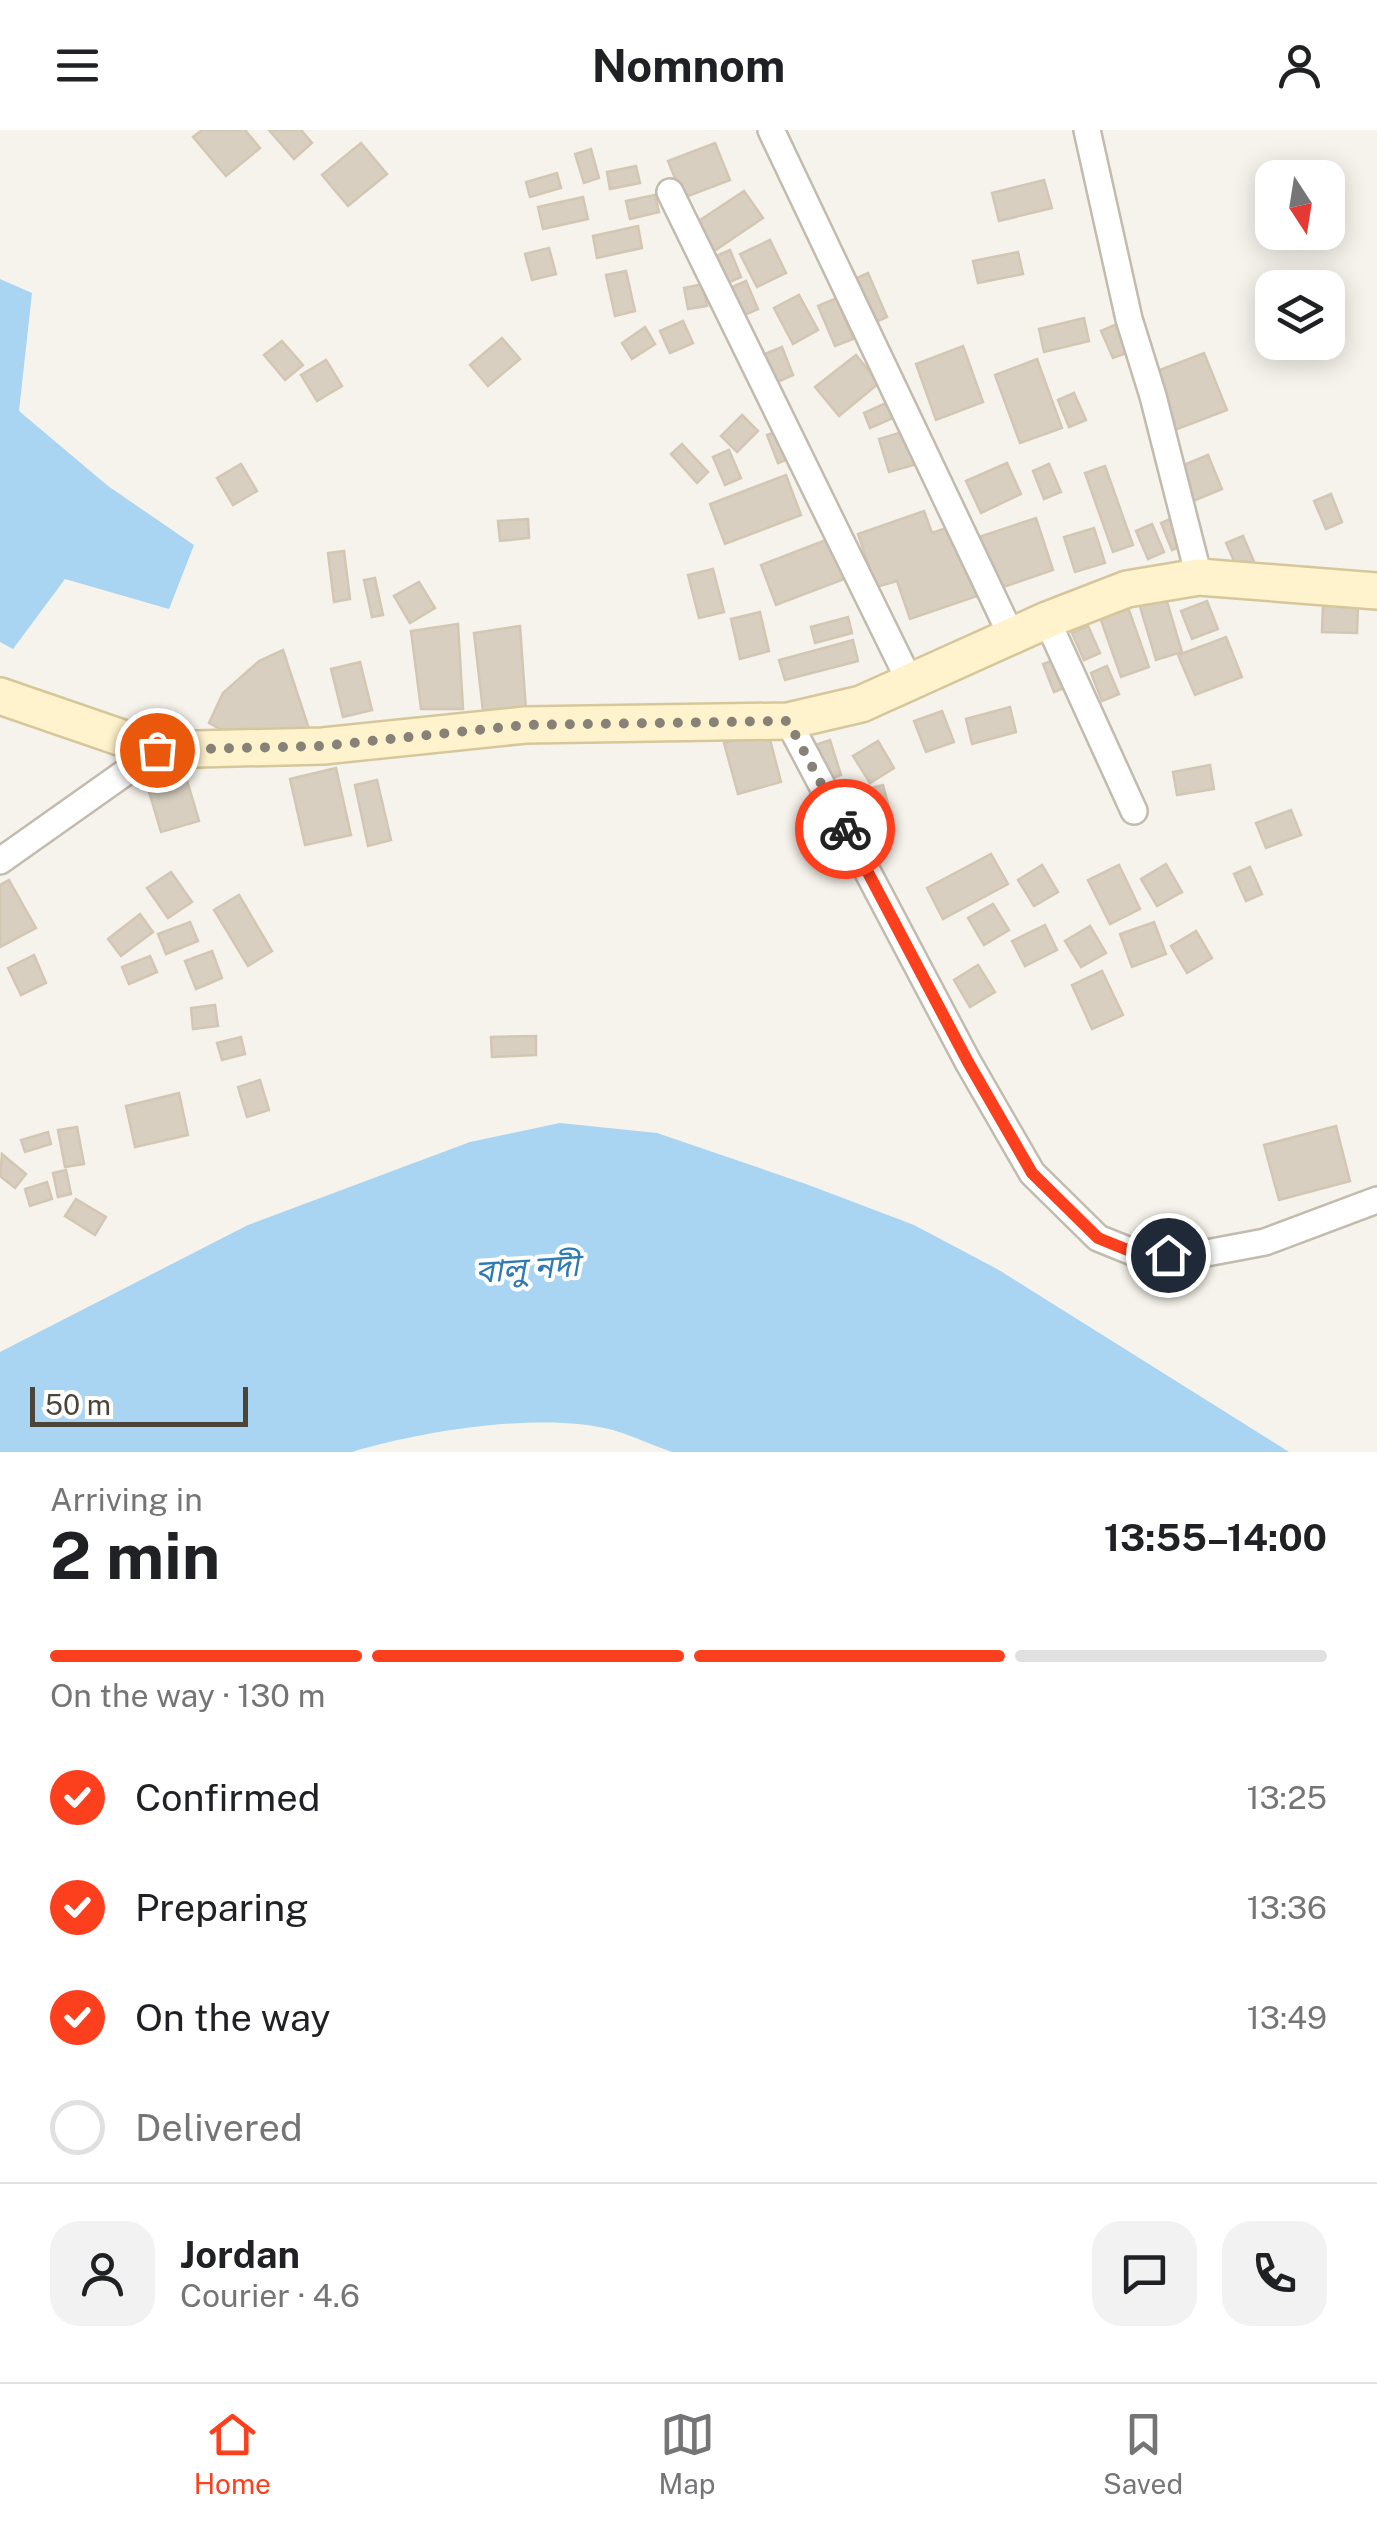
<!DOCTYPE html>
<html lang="en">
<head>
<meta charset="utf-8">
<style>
  body { margin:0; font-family:"Public Sans","Noto Sans Bengali",sans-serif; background:#f2f2f2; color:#202124; height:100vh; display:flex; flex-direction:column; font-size:38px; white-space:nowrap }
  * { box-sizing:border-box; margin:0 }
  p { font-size:32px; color:#757577 }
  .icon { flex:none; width:55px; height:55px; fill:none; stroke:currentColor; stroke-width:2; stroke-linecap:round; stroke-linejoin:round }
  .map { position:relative; height:1322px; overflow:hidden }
  .details { display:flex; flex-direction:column; background:#fff; flex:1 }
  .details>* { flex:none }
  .needle { width:65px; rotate:168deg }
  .fabs { position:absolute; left:1255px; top:30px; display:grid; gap:20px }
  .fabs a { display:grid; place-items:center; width:90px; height:90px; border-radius:20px; background:#fff; box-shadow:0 5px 25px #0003; font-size:50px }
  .scale { position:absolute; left:30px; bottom:25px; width:218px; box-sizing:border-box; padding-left:10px; border:5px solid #4b4439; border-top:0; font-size:28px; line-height:35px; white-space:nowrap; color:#4b4439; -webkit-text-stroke:8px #fff; paint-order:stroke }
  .pin { position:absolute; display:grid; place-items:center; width:85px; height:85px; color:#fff; margin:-42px; border:5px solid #fff; border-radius:50%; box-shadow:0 2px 10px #0007 }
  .courier { position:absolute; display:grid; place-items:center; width:100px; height:100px; margin:-50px; border:8px solid #fc3f1d; border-radius:50%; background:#fff; color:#222; box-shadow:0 2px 12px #0007 }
  .head em { font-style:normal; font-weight:700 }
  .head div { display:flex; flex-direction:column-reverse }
  .head { display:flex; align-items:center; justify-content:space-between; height:170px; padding:0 50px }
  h1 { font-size:65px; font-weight:700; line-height:75px }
  .bar { display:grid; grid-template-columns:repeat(4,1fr); gap:15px 10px; align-content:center; height:120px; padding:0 50px }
  .bar i { height:12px; border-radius:8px; background:#e0e0e0 }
  .bar .current { background:#fc3f1d }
  .bar p { grid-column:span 4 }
  .line { display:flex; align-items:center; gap:25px; padding:0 50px; border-top:2px solid #e0e0e0 }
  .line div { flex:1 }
  .round { display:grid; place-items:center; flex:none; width:105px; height:105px; border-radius:30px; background:#f2f2f2 }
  ol { padding:0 50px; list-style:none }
  li { display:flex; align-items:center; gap:30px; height:110px }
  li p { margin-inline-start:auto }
  li .icon { padding:10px; border-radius:50%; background:#fc3f1d; color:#fff; stroke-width:4 }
  li:last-child { color:#757577 }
  li i { width:55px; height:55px; border:5px solid #e0e0e0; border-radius:50% }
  header { display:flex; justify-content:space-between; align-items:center; height:130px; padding:0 50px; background:#fff; font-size:45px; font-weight:700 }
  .tab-bar { display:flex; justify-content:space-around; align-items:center; height:140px; border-top:2px solid #e0e0e0; background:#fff; font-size:28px; color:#757577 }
  .tab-bar a { display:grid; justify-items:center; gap:5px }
  .tab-bar .current { color:#fc3f1d }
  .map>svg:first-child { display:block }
  .water { fill:#a9d4f2 }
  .building { fill:#d8cfc1; stroke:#d3c7b4; stroke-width:2.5 }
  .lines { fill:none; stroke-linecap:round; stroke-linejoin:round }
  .street-casing { stroke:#c2bbae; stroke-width:30 }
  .secondary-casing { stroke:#d6c79b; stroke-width:40 }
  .street { stroke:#fff; stroke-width:25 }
  .secondary { stroke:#fff3cd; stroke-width:35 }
  .done { stroke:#878178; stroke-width:10; stroke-dasharray:0 18 }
  .route { stroke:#fc3f1d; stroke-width:12 }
  .labels { text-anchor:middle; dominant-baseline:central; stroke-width:8; stroke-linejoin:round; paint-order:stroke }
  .water-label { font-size:32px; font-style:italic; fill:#2e7ab2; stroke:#fff }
</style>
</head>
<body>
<header><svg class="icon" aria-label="menu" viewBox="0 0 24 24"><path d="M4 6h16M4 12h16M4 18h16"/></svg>Nomnom<svg class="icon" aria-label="person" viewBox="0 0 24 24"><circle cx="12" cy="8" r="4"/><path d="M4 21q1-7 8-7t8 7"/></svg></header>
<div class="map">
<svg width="1377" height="1322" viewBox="0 0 1377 1322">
  <rect width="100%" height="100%" fill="#f6f3ec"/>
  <g class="water">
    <path d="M0,149L32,163L19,281L108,356L194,415L169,479L65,449L13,519L0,512Z"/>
    <path d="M560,993L657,1003L806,1054L914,1095L999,1140L1289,1322H672C652,1315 633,1306 613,1300C543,1281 421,1301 352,1322H0V1222L248,1095L470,1012Z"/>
  </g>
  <g class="building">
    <path d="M202,0H245L260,18L226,46L193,7Z"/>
    <path d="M269,0H301L312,13L294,29Z"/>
    <path d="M361,13L387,44L348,76L322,45Z"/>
    <path d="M715,13L730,50L683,68L668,31Z"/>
    <path d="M591,19L599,48L584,53L575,24Z"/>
    <path d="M636,36L640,53L610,59L607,42Z"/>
    <path d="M557,43L561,58L530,67L526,52Z"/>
    <path d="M1044,50L1052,78L999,91L992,63Z"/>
    <path d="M744,61L763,88L704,128L685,100Z"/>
    <path d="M655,65L659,82L630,89L626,71Z"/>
    <path d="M583,67L588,89L543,99L538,77Z"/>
    <path d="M638,96L642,118L597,128L593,106Z"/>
    <path d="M770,110L786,143L757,157L740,124Z"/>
    <path d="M549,118L556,144L532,150L525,124Z"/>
    <path d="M730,120L741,147L725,154L714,127Z"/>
    <path d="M1018,122L1023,144L978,153L973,131Z"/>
    <path d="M626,141L635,181L615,186L606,145Z"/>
    <path d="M868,143L887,187L866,196L846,153Z"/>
    <path d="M746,151L758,179L742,186L730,158Z"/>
    <path d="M703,154L707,176L688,179L684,158Z"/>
    <path d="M799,165L818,200L793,214L774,178Z"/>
    <path d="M837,168L853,209L835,216L818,176Z"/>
    <path d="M1084,188L1089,211L1044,222L1039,199Z"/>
    <path d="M683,191L693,213L670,223L660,201Z"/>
    <path d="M1117,194L1129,222L1113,228L1101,201Z"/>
    <path d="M645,197L655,214L632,229L622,213Z"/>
    <path d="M502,208L520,229L488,256L470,235Z"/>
    <path d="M282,211L303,235L285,250L264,225Z"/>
    <path d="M963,216L983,272L936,290L916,234Z"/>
    <path d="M782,217L793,245L777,252L765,224Z"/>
    <path d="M1204,223L1227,280L1167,303L1144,246Z"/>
    <path d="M856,225L879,253L839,286L815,257Z"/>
    <path d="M1037,229L1062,298L1020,313L995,245Z"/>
    <path d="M326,230L342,256L317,271L301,245Z"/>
    <path d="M1074,263L1086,290L1069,297L1058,270Z"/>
    <path d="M904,265L911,280L870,298L864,283Z"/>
    <path d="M742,285L758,301L737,322L721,306Z"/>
    <path d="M925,295L935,329L889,342L879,309Z"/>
    <path d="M783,299L795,326L778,333L767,305Z"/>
    <path d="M682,314L708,342L697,353L671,324Z"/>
    <path d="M729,320L741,348L725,355L713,327Z"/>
    <path d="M1208,325L1222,359L1181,376L1167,342Z"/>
    <path d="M1007,333L1021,364L981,383L966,351Z"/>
    <path d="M241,334L257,361L233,375L217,348Z"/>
    <path d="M1049,334L1061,362L1044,369L1033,341Z"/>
    <path d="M1105,336L1133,415L1113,422L1085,343Z"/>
    <path d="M786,345L801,385L725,414L710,374Z"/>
    <path d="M1331,364L1342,392L1326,399L1314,371Z"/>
    <path d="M924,381L932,403L966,391L973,409L1036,388L1053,440L910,489L897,451L876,457L858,404Z"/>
    <path d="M1177,386L1188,413L1172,420L1161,393Z"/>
    <path d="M528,389L529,408L500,411L498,391Z"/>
    <path d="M1152,394L1164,422L1148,429L1136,401Z"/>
    <path d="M1094,398L1105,433L1075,442L1064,407Z"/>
    <path d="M836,406L852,446L776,475L761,435Z"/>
    <path d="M1243,406L1255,434L1238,440L1226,413Z"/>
    <path d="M344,421L350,469L334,472L328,423Z"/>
    <path d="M713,439L724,482L699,488L688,445Z"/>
    <path d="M375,448L383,485L372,487L364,450Z"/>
    <path d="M419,452L435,478L410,493L394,466Z"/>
    <path d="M1162,455L1182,522L1156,530L1136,463Z"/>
    <path d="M1124,466L1149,537L1121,547L1096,476Z"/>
    <path d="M1207,471L1218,499L1192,509L1181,481Z"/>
    <path d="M1323,475L1358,476L1357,503L1322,502Z"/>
    <path d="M760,482L769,521L740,529L731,489Z"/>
    <path d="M848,487L852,503L815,513L811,497Z"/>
    <path d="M458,494L463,579H421L411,501Z"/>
    <path d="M520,496L526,580L483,581L474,503Z"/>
    <path d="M1088,496L1100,523L1084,530L1072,503Z"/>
    <path d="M1226,507L1242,547L1195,565L1178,525Z"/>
    <path d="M853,510L858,531L785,550L779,530Z"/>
    <path d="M283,520L309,599L231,605L209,593L223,563L259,531Z"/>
    <path d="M1059,528L1071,555L1054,562L1043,534Z"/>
    <path d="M360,532L372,580L343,587L331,539Z"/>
    <path d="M1107,536L1119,564L1102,571L1091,543Z"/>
    <path d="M1010,577L1016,602L972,614L966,589Z"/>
    <path d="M942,581L954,612L926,622L914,591Z"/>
    <path d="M768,602L781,652L738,664L724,613Z"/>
    <path d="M830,610L841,645L821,652L809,617Z"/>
    <path d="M878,611L894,638L870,653L853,626Z"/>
    <path d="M1210,635L1214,659L1177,665L1173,642Z"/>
    <path d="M336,638L351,705L305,715L290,649Z"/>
    <path d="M186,647L199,691L161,702L148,658Z"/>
    <path d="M377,650L391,710L368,716L355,655Z"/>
    <path d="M883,655L888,674L846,685L841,666Z"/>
    <path d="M1291,680L1301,705L1266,718L1256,693Z"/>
    <path d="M991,724L1008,754L943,789L927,758Z"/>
    <path d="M1166,734L1182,762L1157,776L1141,749Z"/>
    <path d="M1042,735L1058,762L1034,776L1018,750Z"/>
    <path d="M1119,735L1140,779L1110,794L1088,750Z"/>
    <path d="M1250,737L1262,764L1246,771L1234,744Z"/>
    <path d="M171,742L192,772L168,788L147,758Z"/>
    <path d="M9,750L36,798L0,817V755Z"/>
    <path d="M239,765L272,821L248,836L214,780Z"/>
    <path d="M993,774L1009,800L984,815L968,788Z"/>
    <path d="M140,784L153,802L121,826L108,809Z"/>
    <path d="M190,792L198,811L166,824L158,804Z"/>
    <path d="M1154,792L1166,824L1132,837L1120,804Z"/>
    <path d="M1045,795L1057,820L1025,836L1012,811Z"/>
    <path d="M1090,796L1106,823L1081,837L1065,811Z"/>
    <path d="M1196,801L1212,828L1187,843L1171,816Z"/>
    <path d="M212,821L222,848L196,859L185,831Z"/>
    <path d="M34,825L46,853L21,865L8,838Z"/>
    <path d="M150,826L157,842L129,854L122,837Z"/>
    <path d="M978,835L995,862L970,877L954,850Z"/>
    <path d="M1102,841L1123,885L1092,899L1072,855Z"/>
    <path d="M215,875L218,896L193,899L191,878Z"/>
    <path d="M536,906V925L492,927L491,907Z"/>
    <path d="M241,907L245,924L222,930L217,913Z"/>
    <path d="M260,950L269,980L247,987L238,957Z"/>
    <path d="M179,963L188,1005L135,1017L126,976Z"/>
    <path d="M1336,996L1350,1051L1279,1070L1264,1015Z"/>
    <path d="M77,997L84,1034L65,1037L58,1000Z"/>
    <path d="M48,1002L51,1014L25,1022L21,1010Z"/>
    <path d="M2,1024L26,1044L15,1058L0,1046Z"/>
    <path d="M66,1040L71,1064L58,1067L53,1043Z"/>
    <path d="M47,1052L52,1069L30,1076L25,1059Z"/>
    <path d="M76,1069L106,1087L95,1105L65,1086Z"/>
  </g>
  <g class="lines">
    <defs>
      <g id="street">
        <path d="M771,0L1012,507"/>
        <path d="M1087,0L1129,189L1153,266L1199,447"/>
        <path d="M670,62L910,552"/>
        <path d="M1047,490L1134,681"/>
        <path d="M788,591L968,932L1032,1043L1098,1108L1140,1125H1196L1265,1112L1377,1070"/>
        <path d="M0,731L157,620"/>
      </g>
      <path id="secondary" d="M0,566L157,620L323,616L525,595L788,591L861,574L1047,490L1127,459L1199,447L1377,461"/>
    </defs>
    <use href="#street" class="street-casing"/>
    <use href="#secondary" class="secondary-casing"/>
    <use href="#street" class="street"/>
    <use href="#secondary" class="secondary"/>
  </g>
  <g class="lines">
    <path class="done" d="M157,620L323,616L525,595L788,591L845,699"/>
    <path class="route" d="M845,699L968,932L1032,1043L1098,1108L1140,1125H1168"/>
  </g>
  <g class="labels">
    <g class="water-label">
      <text transform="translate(527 1138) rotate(-4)">বালু নদী</text>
    </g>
  </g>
</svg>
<div class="fabs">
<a><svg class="needle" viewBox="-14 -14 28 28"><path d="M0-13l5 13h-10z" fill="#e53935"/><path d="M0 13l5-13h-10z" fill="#757577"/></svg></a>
<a><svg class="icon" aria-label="layers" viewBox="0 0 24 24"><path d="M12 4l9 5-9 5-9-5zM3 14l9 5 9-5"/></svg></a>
</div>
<div class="scale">50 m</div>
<div class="pin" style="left:157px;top:620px;background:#ea580c"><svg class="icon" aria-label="bag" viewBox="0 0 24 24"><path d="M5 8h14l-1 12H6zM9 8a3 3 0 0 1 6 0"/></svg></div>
<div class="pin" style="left:1168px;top:1125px;background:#1f2937"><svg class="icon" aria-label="home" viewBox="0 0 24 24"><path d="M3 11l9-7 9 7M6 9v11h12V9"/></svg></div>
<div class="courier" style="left:845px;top:699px"><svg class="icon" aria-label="bike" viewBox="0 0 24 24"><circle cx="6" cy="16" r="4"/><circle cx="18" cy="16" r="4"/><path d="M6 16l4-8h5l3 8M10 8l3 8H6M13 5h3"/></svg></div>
</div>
<section class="details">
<div class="head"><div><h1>2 min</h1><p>Arriving in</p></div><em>13:55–14:00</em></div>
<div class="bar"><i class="current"></i><i class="current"></i><i class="current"></i><i></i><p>On the way · 130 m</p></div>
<ol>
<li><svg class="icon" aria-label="check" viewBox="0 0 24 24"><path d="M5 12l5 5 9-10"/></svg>Confirmed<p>13:25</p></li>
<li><svg class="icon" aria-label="check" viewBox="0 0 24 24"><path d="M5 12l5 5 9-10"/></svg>Preparing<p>13:36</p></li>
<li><svg class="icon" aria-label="check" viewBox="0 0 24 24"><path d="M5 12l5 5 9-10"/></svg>On the way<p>13:49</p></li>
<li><i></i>Delivered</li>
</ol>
<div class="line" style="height:180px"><a class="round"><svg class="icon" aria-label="person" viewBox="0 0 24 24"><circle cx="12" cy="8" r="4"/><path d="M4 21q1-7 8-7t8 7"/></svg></a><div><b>Jordan</b><p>Courier · 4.6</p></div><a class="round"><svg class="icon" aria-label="chat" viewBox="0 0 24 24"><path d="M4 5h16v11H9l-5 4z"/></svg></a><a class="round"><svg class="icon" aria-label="phone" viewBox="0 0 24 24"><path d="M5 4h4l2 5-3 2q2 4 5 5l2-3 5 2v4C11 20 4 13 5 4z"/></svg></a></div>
</section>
<nav class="tab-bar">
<a class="current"><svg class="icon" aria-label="home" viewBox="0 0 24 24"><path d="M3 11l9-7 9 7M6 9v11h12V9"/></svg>Home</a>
<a><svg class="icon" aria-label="map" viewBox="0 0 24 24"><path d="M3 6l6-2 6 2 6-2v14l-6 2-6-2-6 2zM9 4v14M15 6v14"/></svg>Map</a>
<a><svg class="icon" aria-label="saved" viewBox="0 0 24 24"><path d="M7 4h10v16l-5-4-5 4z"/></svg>Saved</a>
</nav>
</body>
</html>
